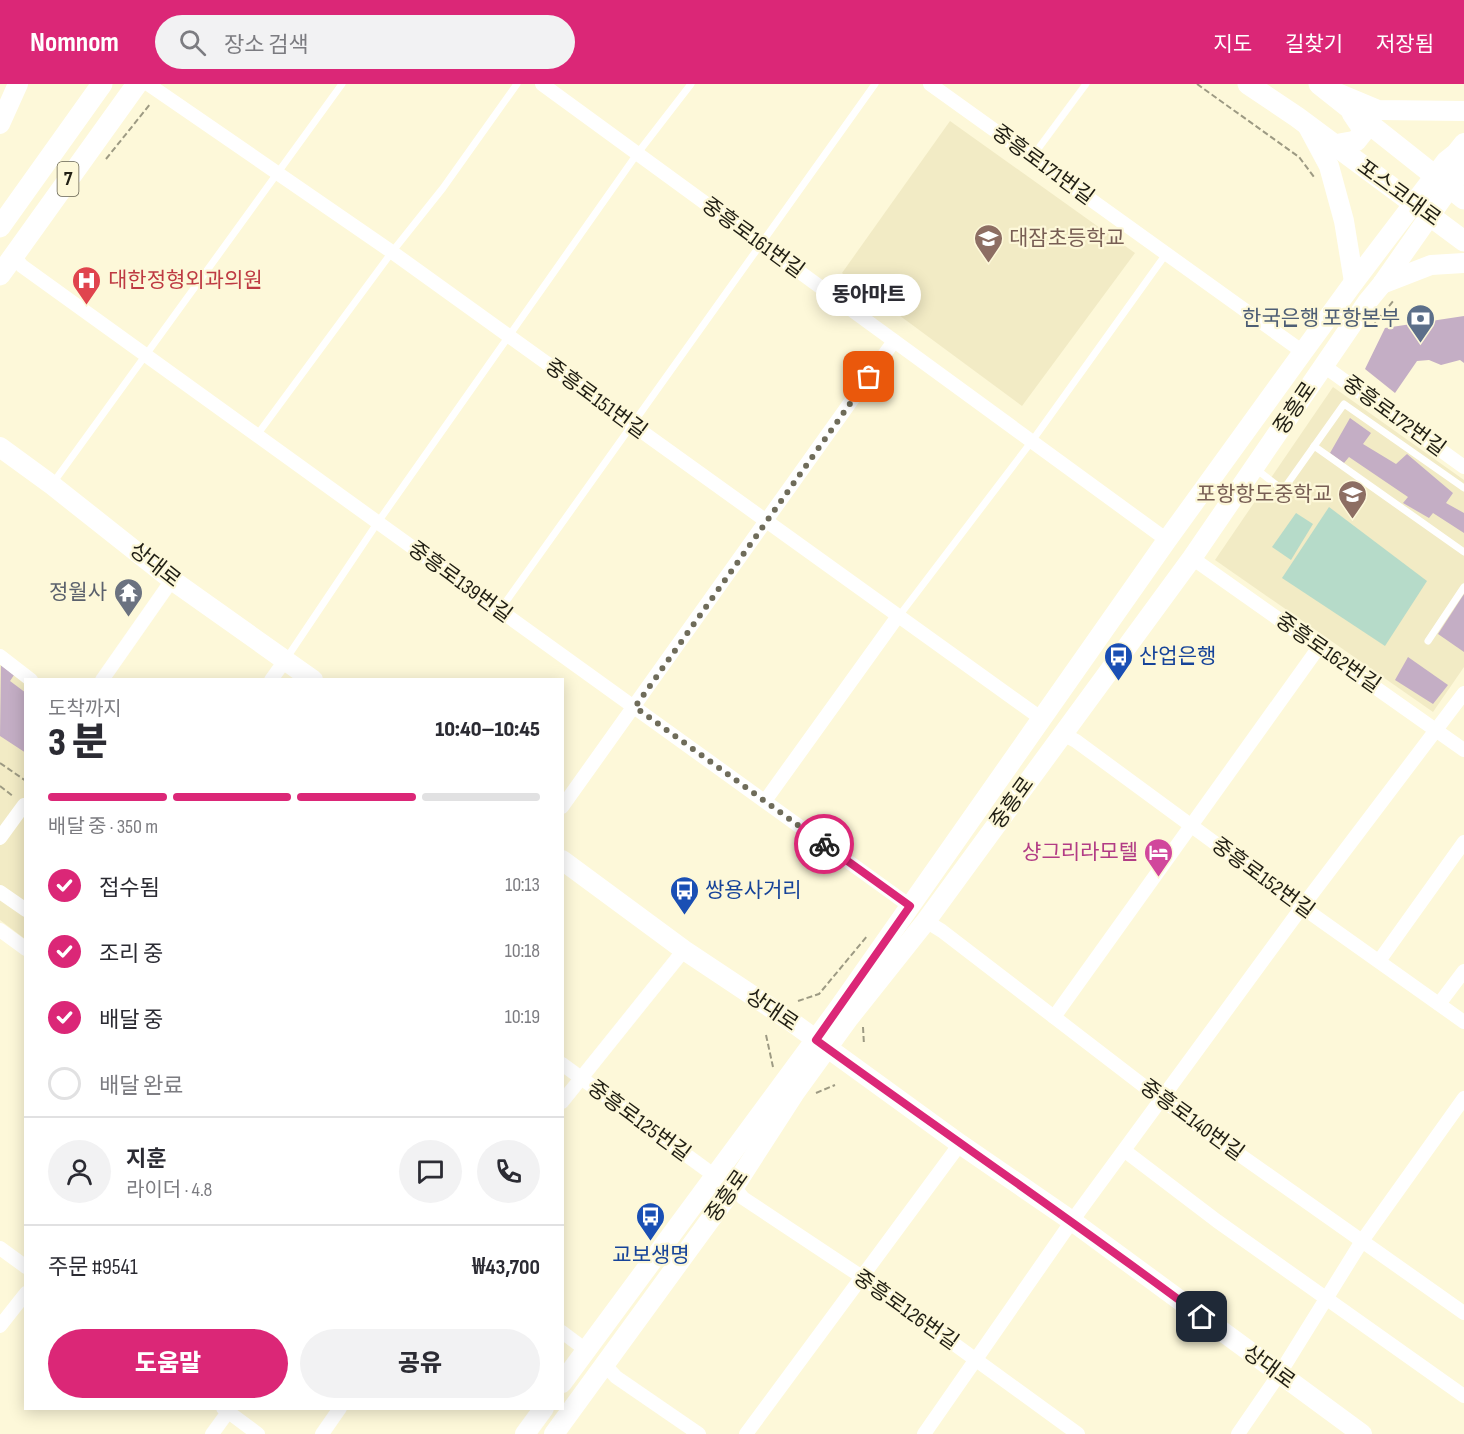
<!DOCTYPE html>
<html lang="ko">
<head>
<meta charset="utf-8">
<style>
  body { margin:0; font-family:"Sofia Sans Condensed","Noto Sans KR",sans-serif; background:#f2f2f3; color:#2b2b33; height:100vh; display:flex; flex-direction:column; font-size:22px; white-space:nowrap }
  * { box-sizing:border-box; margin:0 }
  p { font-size:20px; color:#7c7c81 }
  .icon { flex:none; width:33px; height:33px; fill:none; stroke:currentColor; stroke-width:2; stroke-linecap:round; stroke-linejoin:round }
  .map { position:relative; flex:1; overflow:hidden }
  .side { position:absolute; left:24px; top:594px; width:540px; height:732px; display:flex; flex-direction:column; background:#fff; border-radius:0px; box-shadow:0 3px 15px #0003 }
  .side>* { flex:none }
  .pin { position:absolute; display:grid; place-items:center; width:51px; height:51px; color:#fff; margin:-26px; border-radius:12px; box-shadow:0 3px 9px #0006 }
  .courier { position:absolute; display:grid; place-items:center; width:60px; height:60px; margin:-30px; border:4px solid #db2777; border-radius:50%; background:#fff; color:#222; box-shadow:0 2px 8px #0007 }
  .bubble { position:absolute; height:42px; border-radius:21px; background:#fff; box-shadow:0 3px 15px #0003; font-size:20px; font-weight:800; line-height:42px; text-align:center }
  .head em { font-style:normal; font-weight:800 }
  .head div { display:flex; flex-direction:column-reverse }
  .head { display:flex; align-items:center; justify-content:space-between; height:102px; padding:0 24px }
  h1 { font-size:39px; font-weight:800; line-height:45px }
  .bar { display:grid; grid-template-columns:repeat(4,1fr); gap:9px 6px; align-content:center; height:72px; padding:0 24px }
  .bar i { height:8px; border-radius:4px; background:#e1e1e2 }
  .bar .on { background:#db2777 }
  .bar p { grid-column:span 4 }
  .line { display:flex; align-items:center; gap:15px; padding:0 24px; border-top:2px solid #e1e1e2 }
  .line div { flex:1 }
  .round { display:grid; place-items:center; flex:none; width:63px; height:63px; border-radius:32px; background:#f2f2f3 }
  ol { padding:0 24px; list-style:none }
  li { display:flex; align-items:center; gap:18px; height:66px }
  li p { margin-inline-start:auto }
  li .icon { padding:6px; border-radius:50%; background:#db2777; color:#fff; stroke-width:4 }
  li:last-child { color:#7c7c81 }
  li i { width:33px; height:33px; border:3px solid #e1e1e2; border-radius:50% }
  .cta { display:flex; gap:12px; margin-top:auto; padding:12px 24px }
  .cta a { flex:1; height:69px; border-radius:36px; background:#db2777; color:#fff; font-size:24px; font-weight:800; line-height:69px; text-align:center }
  .cta a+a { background:#f2f2f3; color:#2b2b33 }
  header { display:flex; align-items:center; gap:36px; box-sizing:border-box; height:84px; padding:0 30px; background:#db2777; color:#fff }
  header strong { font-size:28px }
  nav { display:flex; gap:33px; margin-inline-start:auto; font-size:21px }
  .search { width:420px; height:54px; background:#f2f2f3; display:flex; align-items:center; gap:15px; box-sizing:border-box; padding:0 21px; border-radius:33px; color:#7c7c81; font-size:22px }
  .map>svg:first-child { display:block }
  .built { fill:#f2ebc5 }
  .garden { fill:#b6dbc9 }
  .building { fill:#c4aec5 }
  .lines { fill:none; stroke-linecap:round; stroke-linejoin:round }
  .path { stroke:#9d9a83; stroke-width:2; stroke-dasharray:6 3; stroke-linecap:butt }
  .service { stroke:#fff; stroke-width:7 }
  .minor { stroke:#fff; stroke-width:14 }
  .secondary { stroke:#fff; stroke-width:20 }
  .primary { stroke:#fff; stroke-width:21 }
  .done { stroke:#6f6c5a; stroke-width:6; stroke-dasharray:0 10.8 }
  .route { stroke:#db2777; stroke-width:8 }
  .labels { text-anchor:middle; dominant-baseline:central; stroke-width:4.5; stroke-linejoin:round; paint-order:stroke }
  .shield { fill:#fdf8d9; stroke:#646150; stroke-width:1.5 }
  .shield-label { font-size:20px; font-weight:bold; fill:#222015 }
  .street-label { font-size:21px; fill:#222015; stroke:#fdf8d9 }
  .education-label { font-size:21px; fill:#785e54; stroke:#fdf8d9; text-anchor:start }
  .health-label { font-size:21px; fill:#be3a42; stroke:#fdf8d9; text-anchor:start }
  .service-label { font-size:21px; fill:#4e5e75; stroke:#fdf8d9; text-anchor:end }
  .worship-label { font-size:21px; fill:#5b616d; stroke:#fdf8d9; text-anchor:end }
  .transit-label { font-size:21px; fill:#164399; stroke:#fdf8d9; text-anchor:start }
  .hotel-label { font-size:21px; fill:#b23c85; stroke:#fdf8d9; text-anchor:end }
</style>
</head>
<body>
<header>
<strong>Nomnom</strong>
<div class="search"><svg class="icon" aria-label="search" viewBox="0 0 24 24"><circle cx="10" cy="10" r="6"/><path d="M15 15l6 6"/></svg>장소 검색</div>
<nav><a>지도</a><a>길찾기</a><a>저장됨</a></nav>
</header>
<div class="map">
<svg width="1464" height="1350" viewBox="0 0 1464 1350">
  <rect width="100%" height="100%" fill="#fdf8d9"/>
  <g class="built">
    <path d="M950,37L1135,169L1022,322L842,189Z"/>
    <path d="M1333,303L1464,396V583L1433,628L1215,476Z"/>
    <path d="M0,576L26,596L25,855L0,836Z"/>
  </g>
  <g class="garden">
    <path d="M1329,423L1427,497L1385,562L1282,494Z"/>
    <path d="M1296,429L1313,440L1291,476L1272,463Z"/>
  </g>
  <g class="building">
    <path d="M1464,232V279L1460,276L1441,281L1429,276L1417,277L1395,309L1365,285L1385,244Z"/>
    <path d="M1350,334L1371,349L1363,360L1396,380L1407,370L1453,409L1446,419L1464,429V449L1433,429L1429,434L1403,419L1408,413L1349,373L1344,379L1330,369Z"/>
    <path d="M1464,510V568L1438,550Z"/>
    <path d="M1408,573L1448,601L1433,620L1395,596Z"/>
    <path d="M1,581L14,591L10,597L26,609V669L0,652Z"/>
  </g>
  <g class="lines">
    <g class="path">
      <path d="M1197,0L1299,73L1314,93"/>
      <path d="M106,75L151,19"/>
      <path d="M1372,243L1394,216"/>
      <path d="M0,679L26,697"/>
      <path d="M0,702L14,713"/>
      <path d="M798,917L819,910L868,851"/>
      <path d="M863,943L864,961"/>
      <path d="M766,951L773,983"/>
      <path d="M816,1009L835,1001"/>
    </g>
    <g class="service">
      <path d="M1032,73L1086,0"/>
      <path d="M257,351L392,168L443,104L517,0"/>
      <path d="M1314,362L1464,468"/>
      <path d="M1256,385L1283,406L1344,320L1464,404"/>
      <path d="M53,399L342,0"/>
      <path d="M500,526L875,0"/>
      <path d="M899,532L1032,357L1166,170"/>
      <path d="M1428,557L1464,503"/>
      <path d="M286,575L378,438L637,70L691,0"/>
    </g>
    <g class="minor">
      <path d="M148,0L392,168L1042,635"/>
      <path d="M542,0L1167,456"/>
      <path d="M930,0L1303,268"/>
      <path d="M13,171L22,182L910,822"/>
      <path d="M1324,282L1464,383"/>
      <path d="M1192,474L1464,666"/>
      <path d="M0,572L31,596"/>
      <path d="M102,596L172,496"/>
      <path d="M271,596L286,575"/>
      <path d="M1063,650L1076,657L1302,823L1464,938"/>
      <path d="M765,717L898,532"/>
      <path d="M562,723L894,257"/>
      <path d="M0,754L24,721"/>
      <path d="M0,808L26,826"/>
      <path d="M926,837L942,847L1162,1016L1464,1229"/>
      <path d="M0,846L26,865"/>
      <path d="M1379,877L1464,758"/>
      <path d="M1439,920L1464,887"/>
      <path d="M1054,933L1319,563"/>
      <path d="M562,980L715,1092"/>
      <path d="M562,1018L684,866"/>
      <path d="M1125,1067L1217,1137L1464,1312"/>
      <path d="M734,1103L743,1114L862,1193L1078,1350"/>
      <path d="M0,1164L26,1183"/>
      <path d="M0,1242L26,1209"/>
      <path d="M562,1248L586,1266"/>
      <path d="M605,1281L616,1293L699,1350"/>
      <path d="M223,1324L258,1350"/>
      <path d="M212,1350L228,1328"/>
      <path d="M322,1350L340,1324"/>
      <path d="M746,1350L960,1060"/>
      <path d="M924,1350L1072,1137L1302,823L1464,609"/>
      <path d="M1238,1350L1280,1289L1362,1157L1464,1014"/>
    </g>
    <g class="secondary">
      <path d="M1335,8L1378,26L1464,27"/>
      <path d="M0,40L18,0"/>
      <path d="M1307,41L1329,82L1344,137L1354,198"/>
      <path d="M1382,200L1431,181L1464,179"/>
      <path d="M0,363L52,401L172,496L313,596"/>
      <path d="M562,776L684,866L789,936L960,1060L1072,1137L1362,1350"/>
      <path d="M562,1299L838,925L1167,456L1303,268L1354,198L1446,77L1456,69L1464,59"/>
      <path d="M525,1350L544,1324"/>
      <path d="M554,1350L734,1103L794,1010L849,934L926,837L1192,474L1368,217L1382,200L1464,83"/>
    </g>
    <g class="primary">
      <path d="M1248,0L1297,33L1464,157"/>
      <path d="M1319,0L1464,115"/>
      <path d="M1334,61L1356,57L1364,47L1352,29"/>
      <path d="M0,143L102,0"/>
      <path d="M0,191L137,0"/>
    </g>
  </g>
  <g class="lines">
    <path class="done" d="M824,760L635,623L869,293"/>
    <path class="route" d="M824,760L910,822L816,956C944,1049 1075,1138 1202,1233"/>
  </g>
  <defs>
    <symbol id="school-pin" viewBox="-11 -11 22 30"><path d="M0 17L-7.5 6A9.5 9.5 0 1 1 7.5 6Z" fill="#8d6e63" stroke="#fdf8d9"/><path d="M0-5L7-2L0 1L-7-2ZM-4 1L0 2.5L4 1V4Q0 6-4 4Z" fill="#fff"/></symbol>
    <symbol id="hospital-pin" viewBox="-11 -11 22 30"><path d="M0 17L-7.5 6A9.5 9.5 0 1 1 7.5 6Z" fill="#e0444e" stroke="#fdf8d9"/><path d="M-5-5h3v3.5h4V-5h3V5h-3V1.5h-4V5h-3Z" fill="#fff"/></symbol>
    <symbol id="bank-pin" viewBox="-11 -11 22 30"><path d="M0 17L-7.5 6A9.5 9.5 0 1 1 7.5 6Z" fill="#5c6f8a" stroke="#fdf8d9"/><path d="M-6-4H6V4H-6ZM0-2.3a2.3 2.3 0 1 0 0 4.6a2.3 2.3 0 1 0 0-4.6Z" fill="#fff"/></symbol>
    <symbol id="temple-pin" viewBox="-11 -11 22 30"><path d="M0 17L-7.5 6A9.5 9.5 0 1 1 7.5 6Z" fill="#6b7280" stroke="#fdf8d9"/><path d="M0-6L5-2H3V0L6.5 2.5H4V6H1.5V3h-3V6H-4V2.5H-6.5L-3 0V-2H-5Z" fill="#fff"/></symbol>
    <symbol id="bus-pin" viewBox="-11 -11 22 30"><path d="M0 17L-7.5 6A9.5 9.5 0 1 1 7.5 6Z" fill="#1a4fb4" stroke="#fdf8d9"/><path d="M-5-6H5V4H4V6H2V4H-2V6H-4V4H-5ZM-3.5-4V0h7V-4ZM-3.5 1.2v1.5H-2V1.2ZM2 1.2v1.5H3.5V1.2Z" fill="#fff"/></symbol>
    <symbol id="hotel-pin" viewBox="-11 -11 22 30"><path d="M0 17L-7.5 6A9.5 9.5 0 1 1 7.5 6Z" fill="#d1479c" stroke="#fdf8d9"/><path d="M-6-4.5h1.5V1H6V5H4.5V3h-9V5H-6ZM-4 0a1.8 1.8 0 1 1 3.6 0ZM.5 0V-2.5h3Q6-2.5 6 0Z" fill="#fff"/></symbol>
  </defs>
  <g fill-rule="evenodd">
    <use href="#school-pin" x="972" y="138" width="33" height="45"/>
    <use href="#hospital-pin" x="70" y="180" width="33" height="45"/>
    <use href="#bank-pin" x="1404" y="218" width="33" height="45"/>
    <use href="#school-pin" x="1336" y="394" width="33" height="45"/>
    <use href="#temple-pin" x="112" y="492" width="33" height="45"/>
    <use href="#bus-pin" x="1102" y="556" width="33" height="45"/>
    <use href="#hotel-pin" x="1142" y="752" width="33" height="45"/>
    <use href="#bus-pin" x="668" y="790" width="33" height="45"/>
    <use href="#bus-pin" x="634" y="1116" width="33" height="45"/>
  </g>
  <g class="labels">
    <rect class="shield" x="57.5" y="78" width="21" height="34" rx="4.5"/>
    <g class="shield-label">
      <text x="68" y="95">7</text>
    </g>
    <g class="street-label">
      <text transform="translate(1043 81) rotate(36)">중흥로171번길</text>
      <text transform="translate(1399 109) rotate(36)">포스코대로</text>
      <text transform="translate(753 154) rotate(36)">중흥로161번길</text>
      <text transform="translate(596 315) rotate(36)">중흥로151번길</text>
      <text transform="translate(1295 324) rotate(-56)">중흥로</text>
      <text transform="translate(1394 332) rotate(36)">중흥로172번길</text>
      <text transform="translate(155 481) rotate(38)">상대로</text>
      <text transform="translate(460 498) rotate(36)">중흥로139번길</text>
      <text transform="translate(1328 569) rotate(35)">중흥로162번길</text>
      <text transform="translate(1012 719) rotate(-54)">중흥로</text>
      <text transform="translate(1263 794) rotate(36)">중흥로152번길</text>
      <text transform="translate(772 926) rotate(34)">상대로</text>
      <text transform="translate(1192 1036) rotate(36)">중흥로140번길</text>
      <text transform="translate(639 1037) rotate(36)">중흥로125번길</text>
      <text transform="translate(727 1112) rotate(-55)">중흥로</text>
      <text transform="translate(906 1226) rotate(35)">중흥로126번길</text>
      <text transform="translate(1269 1283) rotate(36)">상대로</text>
    </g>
    <g class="education-label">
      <text x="1009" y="154">대잠초등학교</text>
      <text x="1332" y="410" text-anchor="end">포항항도중학교</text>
    </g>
    <g class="health-label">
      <text x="108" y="196">대한정형외과의원</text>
    </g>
    <g class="service-label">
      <text x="1400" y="234">한국은행 포항본부</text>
    </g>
    <g class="worship-label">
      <text x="107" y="508">정월사</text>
    </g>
    <g class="transit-label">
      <text x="1139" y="572">산업은행</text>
      <text x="705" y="806">쌍용사거리</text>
      <text x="651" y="1171" text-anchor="middle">교보생명</text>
    </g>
    <g class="hotel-label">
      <text x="1138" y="768">샹그리라모텔</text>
    </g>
  </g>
</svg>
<div class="pin" style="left:869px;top:293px;background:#ea580c"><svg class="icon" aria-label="bag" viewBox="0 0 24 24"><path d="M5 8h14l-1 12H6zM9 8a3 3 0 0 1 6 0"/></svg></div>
<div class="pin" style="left:1202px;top:1233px;background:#1f2937"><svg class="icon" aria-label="home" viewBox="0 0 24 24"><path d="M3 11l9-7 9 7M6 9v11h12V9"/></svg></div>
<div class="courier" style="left:824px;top:760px"><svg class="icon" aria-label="bike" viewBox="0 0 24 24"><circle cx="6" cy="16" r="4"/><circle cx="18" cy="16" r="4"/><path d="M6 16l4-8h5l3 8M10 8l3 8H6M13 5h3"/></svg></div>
<div class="bubble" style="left:816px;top:190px;width:105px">동아마트</div>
<section class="side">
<div class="head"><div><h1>3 분</h1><p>도착까지</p></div><em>10:40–10:45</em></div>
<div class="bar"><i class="on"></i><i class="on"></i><i class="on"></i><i></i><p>배달 중 · 350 m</p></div>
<ol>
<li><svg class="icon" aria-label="check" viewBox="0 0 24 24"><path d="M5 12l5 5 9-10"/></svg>접수됨<p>10:13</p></li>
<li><svg class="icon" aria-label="check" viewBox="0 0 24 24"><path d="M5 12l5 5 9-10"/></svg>조리 중<p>10:18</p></li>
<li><svg class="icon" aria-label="check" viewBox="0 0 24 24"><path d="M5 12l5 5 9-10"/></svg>배달 중<p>10:19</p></li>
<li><i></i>배달 완료</li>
</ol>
<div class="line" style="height:108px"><a class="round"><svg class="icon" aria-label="person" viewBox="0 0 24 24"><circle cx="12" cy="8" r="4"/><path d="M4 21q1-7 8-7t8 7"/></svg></a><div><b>지훈</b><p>라이더 · 4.8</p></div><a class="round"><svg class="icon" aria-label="chat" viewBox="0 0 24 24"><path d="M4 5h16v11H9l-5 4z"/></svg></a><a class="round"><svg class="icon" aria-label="phone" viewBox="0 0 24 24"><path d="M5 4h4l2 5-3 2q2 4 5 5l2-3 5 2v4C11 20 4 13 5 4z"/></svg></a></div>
<div class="line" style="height:78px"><div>주문 #9541</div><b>₩43,700</b></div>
<div class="cta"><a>도움말</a><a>공유</a></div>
</section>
</div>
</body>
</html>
